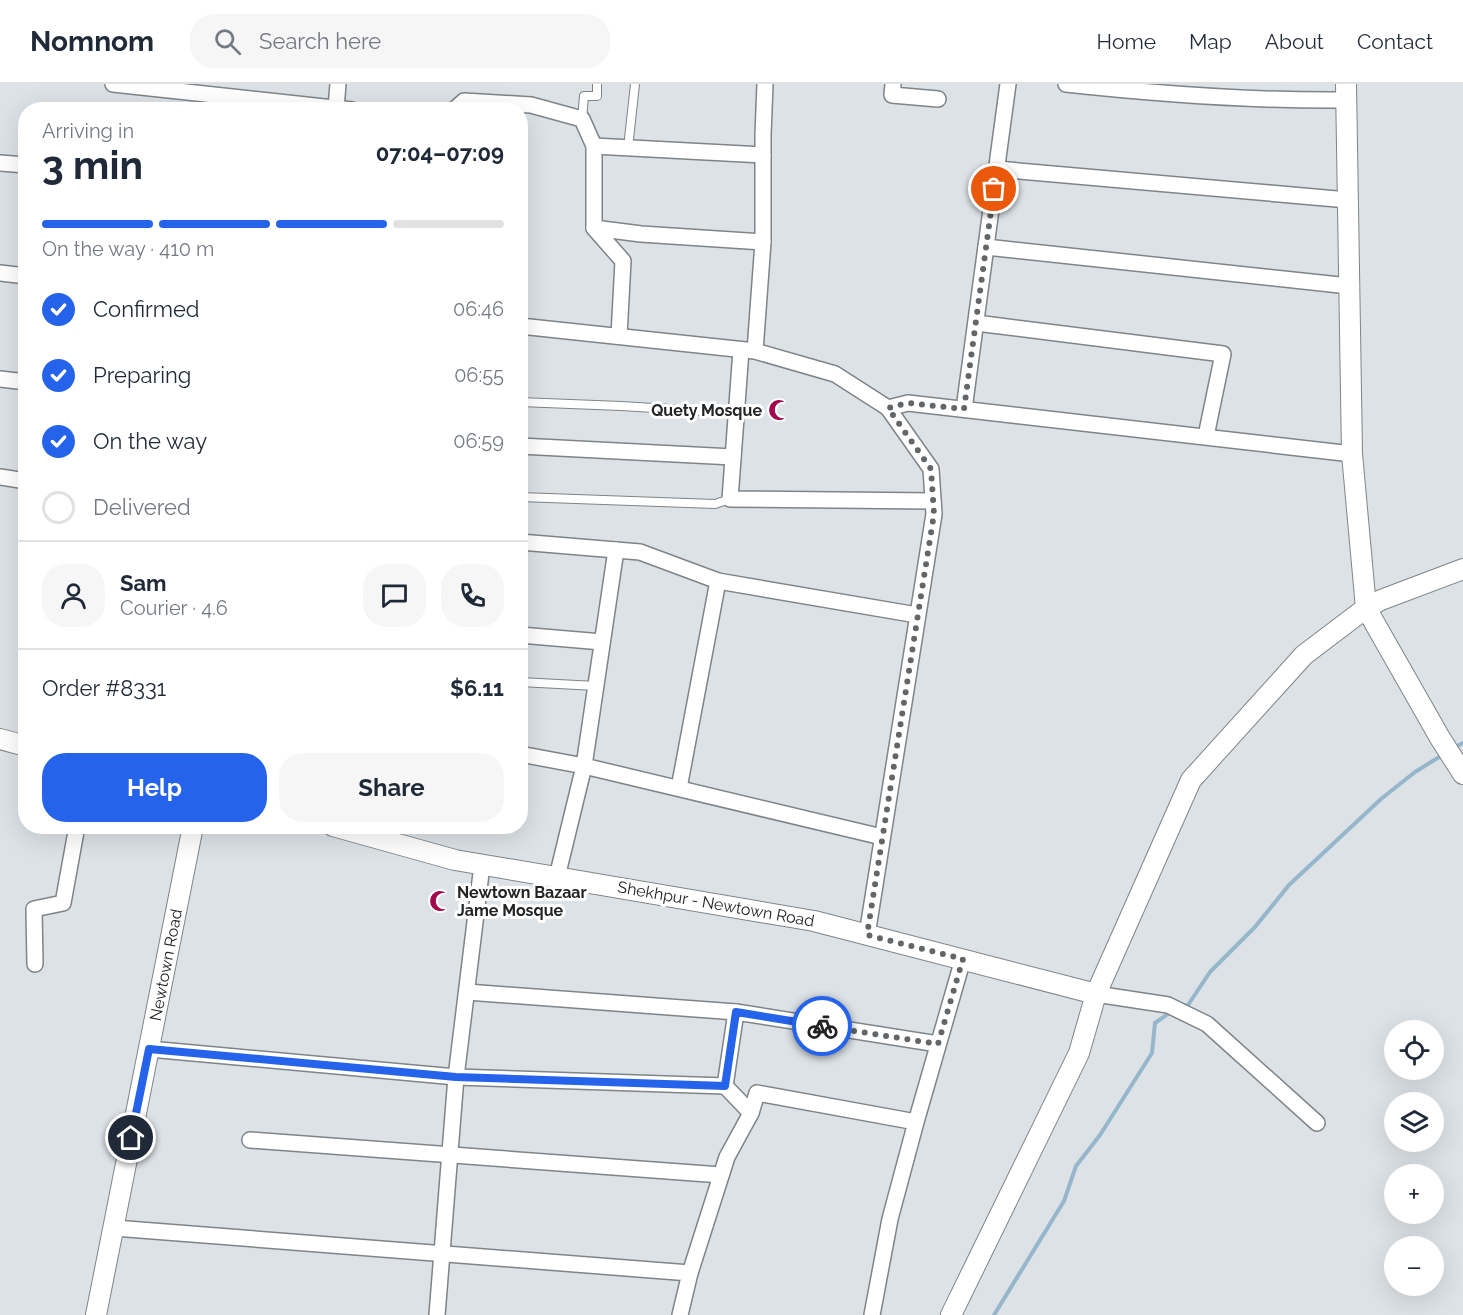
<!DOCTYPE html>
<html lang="en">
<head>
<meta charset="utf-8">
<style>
  body { margin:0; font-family:Raleway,sans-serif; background:#f6f6f7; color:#1f2937; height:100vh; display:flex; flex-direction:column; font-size:22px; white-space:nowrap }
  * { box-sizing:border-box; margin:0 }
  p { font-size:20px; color:#747a83 }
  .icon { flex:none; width:33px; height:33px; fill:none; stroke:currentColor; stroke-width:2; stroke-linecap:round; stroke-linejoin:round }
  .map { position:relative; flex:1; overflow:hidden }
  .side { position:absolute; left:18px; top:18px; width:510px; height:732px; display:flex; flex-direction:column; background:#fff; border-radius:24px; box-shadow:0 6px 24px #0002 }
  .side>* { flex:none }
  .tools { position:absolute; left:1384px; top:936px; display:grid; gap:12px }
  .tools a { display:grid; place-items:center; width:60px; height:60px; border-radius:50%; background:#fff; box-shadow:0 6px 24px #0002; font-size:30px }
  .pin { position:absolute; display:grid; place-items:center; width:51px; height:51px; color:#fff; margin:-26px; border:3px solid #fff; border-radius:50%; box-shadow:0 2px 6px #0007 }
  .courier { position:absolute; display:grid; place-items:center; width:60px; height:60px; margin:-30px; border:4px solid #2563eb; border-radius:50%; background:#fff; color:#222; box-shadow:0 2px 8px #0007 }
  .headline em { font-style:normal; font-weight:700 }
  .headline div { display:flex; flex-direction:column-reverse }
  .headline { display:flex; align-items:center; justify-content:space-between; height:102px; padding:0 24px }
  h1 { font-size:39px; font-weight:700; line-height:45px }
  .bar { display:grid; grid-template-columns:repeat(4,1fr); gap:9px 6px; align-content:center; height:72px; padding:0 24px }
  .bar i { height:8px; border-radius:4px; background:#e0e1e3 }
  .bar .selected { background:#2563eb }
  .bar p { grid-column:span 4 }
  .line { display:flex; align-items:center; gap:15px; padding:0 24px; border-top:2px solid #e0e1e3 }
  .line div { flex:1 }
  .round { display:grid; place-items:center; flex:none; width:63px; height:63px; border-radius:24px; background:#f6f6f7 }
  ol { padding:0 24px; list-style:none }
  li { display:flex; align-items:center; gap:18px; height:66px }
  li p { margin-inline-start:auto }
  li .icon { padding:6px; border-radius:50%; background:#2563eb; color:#fff; stroke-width:4 }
  li:last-child { color:#747a83 }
  li i { width:33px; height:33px; border:3px solid #e0e1e3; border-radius:50% }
  .button { display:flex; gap:12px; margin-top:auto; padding:12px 24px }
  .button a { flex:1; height:69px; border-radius:24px; background:#2563eb; color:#fff; font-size:24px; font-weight:700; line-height:69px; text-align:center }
  .button a+a { background:#f6f6f7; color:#1f2937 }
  header { display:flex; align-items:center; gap:36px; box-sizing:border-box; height:84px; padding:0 30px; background:#fff; border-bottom:2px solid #e0e1e3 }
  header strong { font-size:28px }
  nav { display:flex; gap:33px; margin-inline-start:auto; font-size:21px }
  .search { width:420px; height:54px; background:#f6f6f7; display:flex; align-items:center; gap:15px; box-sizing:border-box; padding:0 21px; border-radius:24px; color:#747a83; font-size:22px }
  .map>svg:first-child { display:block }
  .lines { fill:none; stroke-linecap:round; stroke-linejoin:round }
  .stream { stroke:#96b6cc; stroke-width:4 }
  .service-casing { stroke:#7e8488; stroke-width:10 }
  .minor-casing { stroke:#7e8488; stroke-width:18 }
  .tertiary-casing { stroke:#7e8488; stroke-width:22 }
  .service { stroke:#fff; stroke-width:8 }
  .minor { stroke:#fff; stroke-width:15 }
  .tertiary { stroke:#fff; stroke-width:20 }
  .done { stroke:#626669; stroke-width:6; stroke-dasharray:0 10.8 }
  .route { stroke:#2563eb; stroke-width:8 }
  .labels { text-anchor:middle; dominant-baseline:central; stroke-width:6; stroke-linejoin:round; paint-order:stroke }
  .poi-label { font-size:16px; font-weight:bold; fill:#212325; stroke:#fff; text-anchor:end }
  .street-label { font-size:16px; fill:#212325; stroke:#fff }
</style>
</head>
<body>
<header>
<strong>Nomnom</strong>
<div class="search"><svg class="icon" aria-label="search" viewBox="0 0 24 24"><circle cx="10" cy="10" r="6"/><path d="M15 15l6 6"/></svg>Search here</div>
<nav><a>Home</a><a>Map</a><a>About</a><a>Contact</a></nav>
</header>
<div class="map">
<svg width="1463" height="1231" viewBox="0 0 1463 1231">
  <rect width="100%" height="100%" fill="#dce2e6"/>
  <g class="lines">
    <g class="stream">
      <path d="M1453,664L1463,659"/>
      <path d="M1182,923L1188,921L1210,888L1255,843L1289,801L1381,715L1415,688L1444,670"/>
      <path d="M994,1231L1064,1117L1076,1082L1100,1051L1152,969L1155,939L1172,927"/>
    </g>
    <defs>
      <g id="service">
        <path d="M582,35L584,12H597V0"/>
        <path d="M628,64L635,0"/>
        <path d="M520,318L621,322L736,329"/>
        <path d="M520,413L715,420L730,415"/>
        <path d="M520,598L596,602"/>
      </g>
      <g id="minor">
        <path d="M113,0L352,26"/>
        <path d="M893,0L892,11L938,15"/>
        <path d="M1066,0C1159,10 1252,17 1346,16"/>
        <path d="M336,24L338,0"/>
        <path d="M454,26L464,17L531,21L582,35L594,62V144L623,177L619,252"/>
        <path d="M594,62L763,71"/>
        <path d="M0,79L26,81"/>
        <path d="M997,85L1348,116"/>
        <path d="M594,144L641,150L763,158"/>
        <path d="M986,163L1349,202"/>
        <path d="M0,189L26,192"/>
        <path d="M976,239L1223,270L1206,352"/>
        <path d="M520,242L755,267L835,290L888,324"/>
        <path d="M741,266L730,415L933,417"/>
        <path d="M755,267L763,158V51L765,0"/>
        <path d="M0,295L26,298"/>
        <path d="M964,325L1008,0"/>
        <path d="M520,362L733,373"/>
        <path d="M0,393L26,397"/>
        <path d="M520,458L640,468L718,497L917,531"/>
        <path d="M520,551L602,558"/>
        <path d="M520,670L584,682L616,466"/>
        <path d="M679,704L718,497"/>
        <path d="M557,793L584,682L882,753"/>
        <path d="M867,851L934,430L931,385L888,324L908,319L1352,370"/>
        <path d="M35,880L34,825L63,819L77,742"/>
        <path d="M467,908L736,928L725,1002L751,1029L727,1073L690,1189"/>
        <path d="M1096,910L1168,921L1207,940L1317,1039"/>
        <path d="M736,928L938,960"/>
        <path d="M149,965L456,993L725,1002"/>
        <path d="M751,1029L757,1009L916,1038L890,1135L872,1231"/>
        <path d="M916,1038L963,875"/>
        <path d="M250,1056L721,1091"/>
        <path d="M114,1144L690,1189L680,1231"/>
        <path d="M437,1231L456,993L482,781"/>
      </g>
      <g id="tertiary">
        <path d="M1346,0L1352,370L1366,524L1440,654L1463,690"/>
        <path d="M0,655L26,662"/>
        <path d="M333,742L455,776L814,837L1096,910"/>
        <path d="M96,1231L193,742"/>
        <path d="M951,1231L1079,969L1096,910L1191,696L1304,571L1366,524L1381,516L1463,485"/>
      </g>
    </defs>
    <use href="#service" class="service-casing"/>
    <use href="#minor" class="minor-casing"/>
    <use href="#tertiary" class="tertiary-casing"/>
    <use href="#service" class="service"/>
    <use href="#minor" class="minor"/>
    <use href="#tertiary" class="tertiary"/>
  </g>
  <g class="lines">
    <path class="done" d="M822,942L938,960L963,875L867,851L934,430L931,385L888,324L908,319L964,325L994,105"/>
    <path class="route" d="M131,1054L149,965L456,993L725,1002L736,928L822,942"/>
  </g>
  <defs>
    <symbol id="mosque-bare" viewBox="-9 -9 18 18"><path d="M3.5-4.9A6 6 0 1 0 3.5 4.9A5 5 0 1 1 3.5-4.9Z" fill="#a0094e" stroke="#fff" stroke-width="2.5" paint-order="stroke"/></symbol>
  </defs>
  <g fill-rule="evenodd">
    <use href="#mosque-bare" x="764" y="311" width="30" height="30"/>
    <use href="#mosque-bare" x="425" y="802" width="30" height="30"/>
  </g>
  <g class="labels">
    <g class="poi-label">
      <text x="762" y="326">Quety Mosque</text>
      <text x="457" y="808" text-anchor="start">Newtown Bazaar<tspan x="457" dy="18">Jame Mosque</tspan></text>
    </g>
    <g class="street-label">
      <text transform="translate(716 820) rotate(10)">Shekhpur - Newtown Road</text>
      <text transform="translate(166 881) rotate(-79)">Newtown Road</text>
    </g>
  </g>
</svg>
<div class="tools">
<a><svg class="icon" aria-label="locate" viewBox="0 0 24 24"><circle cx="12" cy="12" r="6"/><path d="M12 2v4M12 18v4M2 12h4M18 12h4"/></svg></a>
<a><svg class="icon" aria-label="layers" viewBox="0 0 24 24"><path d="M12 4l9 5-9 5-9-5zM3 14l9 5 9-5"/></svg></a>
<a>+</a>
<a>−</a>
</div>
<div class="pin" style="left:994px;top:105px;background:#ea580c"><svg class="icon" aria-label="bag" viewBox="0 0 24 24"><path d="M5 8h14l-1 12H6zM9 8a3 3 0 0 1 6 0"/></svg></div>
<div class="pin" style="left:131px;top:1054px;background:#1f2937"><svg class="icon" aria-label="home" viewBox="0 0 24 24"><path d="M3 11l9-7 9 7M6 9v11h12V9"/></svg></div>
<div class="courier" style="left:822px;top:942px"><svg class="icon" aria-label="bike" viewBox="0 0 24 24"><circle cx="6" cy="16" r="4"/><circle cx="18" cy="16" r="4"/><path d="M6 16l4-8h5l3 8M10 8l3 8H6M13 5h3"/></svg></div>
<section class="side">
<div class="headline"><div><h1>3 min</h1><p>Arriving in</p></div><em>07:04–07:09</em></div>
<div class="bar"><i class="selected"></i><i class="selected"></i><i class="selected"></i><i></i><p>On the way · 410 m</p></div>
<ol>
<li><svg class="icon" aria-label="check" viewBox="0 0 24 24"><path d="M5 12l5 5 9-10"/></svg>Confirmed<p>06:46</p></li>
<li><svg class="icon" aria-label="check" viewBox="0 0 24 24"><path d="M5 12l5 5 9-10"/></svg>Preparing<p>06:55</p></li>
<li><svg class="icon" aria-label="check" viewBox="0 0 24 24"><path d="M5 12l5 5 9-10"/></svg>On the way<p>06:59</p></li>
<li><i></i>Delivered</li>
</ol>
<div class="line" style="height:108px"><a class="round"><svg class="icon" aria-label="person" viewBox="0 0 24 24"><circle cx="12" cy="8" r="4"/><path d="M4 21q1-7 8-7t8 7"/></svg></a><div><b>Sam</b><p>Courier · 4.6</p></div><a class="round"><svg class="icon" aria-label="chat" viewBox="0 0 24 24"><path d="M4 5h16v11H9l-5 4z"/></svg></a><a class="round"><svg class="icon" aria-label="phone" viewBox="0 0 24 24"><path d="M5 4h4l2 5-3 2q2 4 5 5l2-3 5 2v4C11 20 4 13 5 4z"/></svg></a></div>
<div class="line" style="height:78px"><div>Order #8331</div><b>$6.11</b></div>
<div class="button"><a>Help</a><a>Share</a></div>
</section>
</div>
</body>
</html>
